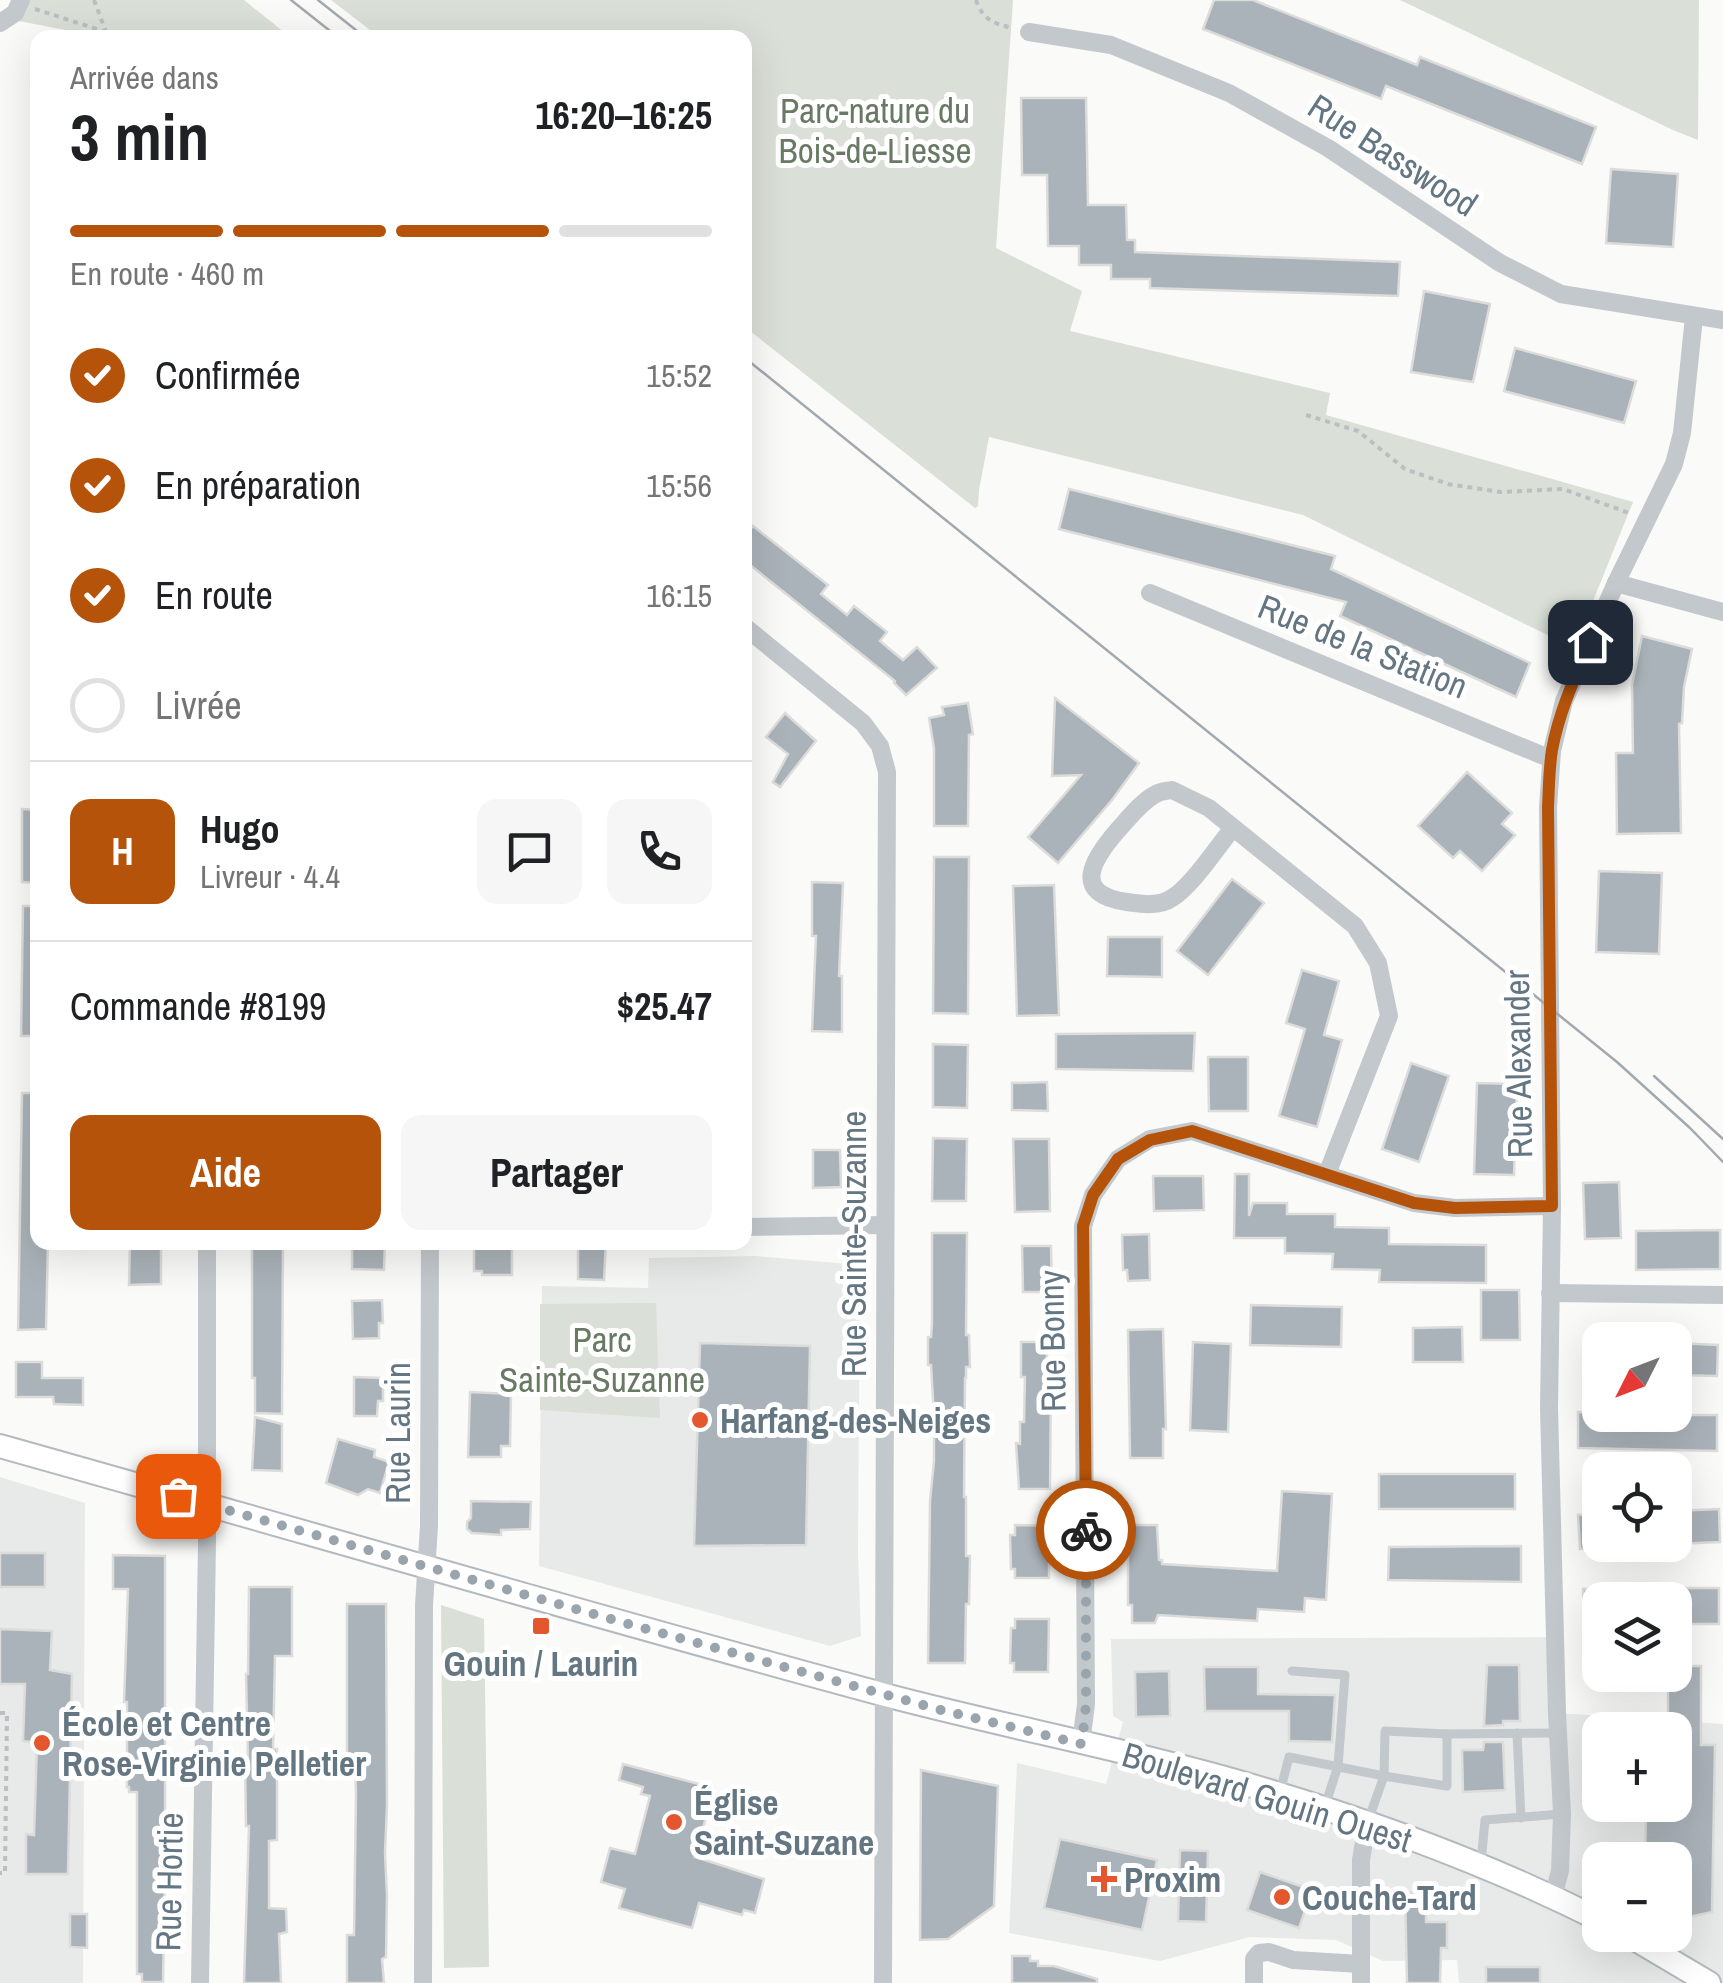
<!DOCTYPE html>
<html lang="fr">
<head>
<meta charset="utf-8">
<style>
  body { margin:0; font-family:"Archivo Narrow",sans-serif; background:#f6f6f6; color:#202124; height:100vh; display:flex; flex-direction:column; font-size:38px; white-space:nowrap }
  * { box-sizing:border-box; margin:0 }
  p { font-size:32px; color:#757577 }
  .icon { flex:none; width:55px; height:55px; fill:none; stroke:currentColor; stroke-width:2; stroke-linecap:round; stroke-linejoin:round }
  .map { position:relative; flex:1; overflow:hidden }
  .sheet { position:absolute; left:30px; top:30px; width:722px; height:1220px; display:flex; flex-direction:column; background:#fff; border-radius:20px; box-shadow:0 10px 40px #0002 }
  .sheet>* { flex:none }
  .needle { width:65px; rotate:228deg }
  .buttons { position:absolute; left:1582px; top:1322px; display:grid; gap:20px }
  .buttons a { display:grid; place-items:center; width:110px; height:110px; border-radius:20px; background:#fff; box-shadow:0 10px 40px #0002; font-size:50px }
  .pin { position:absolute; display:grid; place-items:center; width:85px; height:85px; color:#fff; margin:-42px; border-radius:20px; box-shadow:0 5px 15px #0006 }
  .courier { position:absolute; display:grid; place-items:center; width:100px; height:100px; margin:-50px; border:8px solid #b45309; border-radius:50%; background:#fff; color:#222; box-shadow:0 2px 12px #0007 }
  .headline em { font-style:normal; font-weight:700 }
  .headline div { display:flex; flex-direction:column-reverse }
  .headline { display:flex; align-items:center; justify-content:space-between; height:170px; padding:0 40px }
  h1 { font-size:65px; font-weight:700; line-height:75px }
  .bar { display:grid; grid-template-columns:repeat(4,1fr); gap:15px 10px; align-content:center; height:120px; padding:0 40px }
  .bar i { height:12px; border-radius:8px; background:#e0e0e0 }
  .bar .current { background:#b45309 }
  .bar p { grid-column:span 4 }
  .line { display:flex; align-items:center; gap:25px; padding:0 40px; border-top:2px solid #e0e0e0 }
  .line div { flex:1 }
  .round { display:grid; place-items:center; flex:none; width:105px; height:105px; border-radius:20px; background:#f6f6f6 }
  ol { padding:0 40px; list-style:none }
  li { display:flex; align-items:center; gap:30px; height:110px }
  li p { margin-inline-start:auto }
  li .icon { padding:10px; border-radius:50%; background:#b45309; color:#fff; stroke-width:4 }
  li:last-child { color:#757577 }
  li i { width:55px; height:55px; border:5px solid #e0e0e0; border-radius:50% }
  .action { display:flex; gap:20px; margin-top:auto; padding:20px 40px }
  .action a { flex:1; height:115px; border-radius:20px; background:#b45309; color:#fff; font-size:40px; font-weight:700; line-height:115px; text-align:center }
  .action a+a { background:#f6f6f6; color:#202124 }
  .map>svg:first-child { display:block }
  .built { fill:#e8e9e9; fill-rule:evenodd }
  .green { fill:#dadfd7 }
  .building { fill:#aab3b9; stroke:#dcdcda; stroke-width:2.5 }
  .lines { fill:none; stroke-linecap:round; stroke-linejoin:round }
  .secondary-casing { stroke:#b3babf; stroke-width:26 }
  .path { stroke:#bbbfc2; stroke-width:4; stroke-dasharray:5 5; stroke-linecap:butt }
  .service { stroke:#c3c8cc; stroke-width:9 }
  .minor { stroke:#c3c8cc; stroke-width:18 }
  .secondary { stroke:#fff; stroke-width:22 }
  .tram { stroke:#a2aab0; stroke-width:2.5 }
  .done { stroke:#99a4ac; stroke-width:10; stroke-dasharray:0 18 }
  .route { stroke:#b45309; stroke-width:12 }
  .poi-dot { fill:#e4572e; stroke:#fff; stroke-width:4 }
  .labels { text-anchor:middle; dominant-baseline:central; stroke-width:10; stroke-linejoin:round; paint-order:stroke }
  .park-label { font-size:35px; fill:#687a64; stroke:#fff }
  .street-label { font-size:35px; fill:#657683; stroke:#fff }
  .poi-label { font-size:35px; font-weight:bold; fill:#657683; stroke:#fff; text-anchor:start }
</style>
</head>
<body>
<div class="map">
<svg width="1723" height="1983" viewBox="0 0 1723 1983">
  <rect width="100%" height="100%" fill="#fafaf8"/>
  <g class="built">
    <path d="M756,1256L860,1265L858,1552L861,1636L830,1646L539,1566L542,1286L648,1288L649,1258Z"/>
    <path d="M0,1477L85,1503L83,1983H0Z"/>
    <path d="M1556,1637L1558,1713L1723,1724V1983H1459L1457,1960L1383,1961L1336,1940L1250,1937L1160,1961L1009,1933L1017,1763L1106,1784L1123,1722L1113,1716L1111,1639ZM1600,1730H1675V1805H1600ZM1600,1860H1675V1935H1600Z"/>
  </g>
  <g class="green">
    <path d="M21,0H244L290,37H93L92,35L8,19Z"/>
    <path d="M331,0H1013L996,248L1082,291L1070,331L1330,393L1326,415L1633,502L1574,648L1303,515L989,437L979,490L978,506L975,508L745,327V38L379,37Z"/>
    <path d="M1400,0H1699L1698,140L1673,130Z"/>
    <path d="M656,1303L660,1418L540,1410V1304Z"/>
    <path d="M441,1605L484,1619L489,1967L444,1968Z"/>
  </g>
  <g class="building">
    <path d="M1214,0H1253L1417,65L1420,57L1596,127L1582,164L1386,86L1381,99L1203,29Z"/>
    <path d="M1021,98H1086L1088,205H1126L1127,240H1135V252L1400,262L1398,296L1150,288V279H1111V265H1079V246H1048L1047,175H1022Z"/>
    <path d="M1611,169L1678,174L1673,247L1606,243Z"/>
    <path d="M1424,291L1490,304L1473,382L1411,372Z"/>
    <path d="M1515,348L1636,381L1624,423L1504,391Z"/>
    <path d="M1069,489L1335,556L1331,569L1530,663L1516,697L1340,616L1346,602L1059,529Z"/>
    <path d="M753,526L828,585L821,594L847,615L854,606L887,632L880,641L903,660L917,647L937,668L906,695L894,683L895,681L745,561V536Z"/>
    <path d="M1642,636L1692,649L1684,687L1682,723L1679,724L1681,833L1617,834L1616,753H1633L1632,685Z"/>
    <path d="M1055,698L1139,763L1112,800L1058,863L1028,837L1081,775L1052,776Z"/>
    <path d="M968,703L973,734L969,735L968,826H934V748L929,718L944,715L942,707Z"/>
    <path d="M785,713L816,741L780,787L773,782L788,754L766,737Z"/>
    <path d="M1467,772L1512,813L1502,824L1515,835L1482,871L1460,851L1453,858L1418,826Z"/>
    <path d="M22,809L38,810V883L22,882Z"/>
    <path d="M934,857H969L968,1014L933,1013Z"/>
    <path d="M1599,871L1662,873L1659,954L1596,952Z"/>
    <path d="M1232,879L1264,903L1208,975L1177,951Z"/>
    <path d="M812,882L843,883L839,976H842V1032L812,1031L816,936H812Z"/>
    <path d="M1054,885L1059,1015L1017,1016L1013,886Z"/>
    <path d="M23,906H38V1036H21Z"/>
    <path d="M1108,937H1162V977L1107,976Z"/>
    <path d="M1302,970L1339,981L1324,1035L1342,1040L1317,1127L1279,1116L1305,1029L1286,1023Z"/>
    <path d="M1195,1033L1193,1071L1056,1069V1034Z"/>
    <path d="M933,1044L968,1045L967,1108L933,1107Z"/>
    <path d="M1208,1057H1248V1111H1209Z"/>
    <path d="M1411,1063L1449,1076L1419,1162L1382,1149Z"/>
    <path d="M1047,1082L1048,1111L1012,1110V1083Z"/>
    <path d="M1477,1083L1517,1084L1514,1175L1474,1174Z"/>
    <path d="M22,1093H38V1242H48L46,1329L18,1330Z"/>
    <path d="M933,1138L967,1139L966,1201H932Z"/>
    <path d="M1013,1139H1049L1050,1211L1015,1212Z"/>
    <path d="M813,1150H840L841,1187L813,1188Z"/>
    <path d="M1235,1174H1249V1216L1253,1203H1287V1214H1335V1227L1389,1228V1244L1486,1245V1283L1379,1282L1380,1270L1332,1269L1333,1254L1285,1253V1238H1234Z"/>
    <path d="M1153,1176H1203L1204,1210L1154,1211Z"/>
    <path d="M1619,1182L1621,1238L1585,1239L1583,1183Z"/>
    <path d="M1720,1230V1269L1636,1270V1231Z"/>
    <path d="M932,1233H967L966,1335H969L970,1367H966V1378H965L964,1497H966V1556H970L969,1604H966L965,1663H928L930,1501L934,1461V1416L931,1365H928V1337H931L932,1324Z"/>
    <path d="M1149,1234L1150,1280L1128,1281L1127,1270H1123L1122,1235Z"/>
    <path d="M130,1242H161V1284L129,1285Z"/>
    <path d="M252,1242H283L282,1414L255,1413V1378H252Z"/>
    <path d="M352,1242H385L384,1270L352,1269Z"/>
    <path d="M474,1242L512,1245V1275H482V1271H474Z"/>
    <path d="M578,1242H606L604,1280L578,1279Z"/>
    <path d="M1022,1246H1051L1052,1292H1023Z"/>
    <path d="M1481,1290H1519L1520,1340H1481Z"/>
    <path d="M382,1300L383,1323H379V1338L353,1339L352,1301Z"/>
    <path d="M1251,1305L1342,1307L1341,1347L1250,1345Z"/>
    <path d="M1462,1327L1463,1362H1413V1328Z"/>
    <path d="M1163,1329L1166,1429H1163V1458H1130L1128,1330Z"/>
    <path d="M1021,1342H1047V1375L1051,1376L1050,1489H1019L1016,1443L1020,1444V1422H1024L1025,1377H1021Z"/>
    <path d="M1193,1342L1231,1344L1228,1432L1190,1430Z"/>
    <path d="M700,1343L810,1346L806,1545L694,1546Z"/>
    <path d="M1675,1343L1718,1345L1717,1376L1675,1375Z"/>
    <path d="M16,1362H42V1378H83V1405L54,1404L53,1397H16Z"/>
    <path d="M354,1377L383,1378V1401H378L377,1416H354Z"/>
    <path d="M470,1392L511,1394L510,1446H501V1457H468Z"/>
    <path d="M1578,1412L1600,1413V1415H1717V1451L1578,1448Z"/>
    <path d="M255,1417L282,1424V1471L252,1470Z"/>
    <path d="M338,1439L375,1450L374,1457L389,1462L380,1493L368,1489L358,1495L326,1483Z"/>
    <rect x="1379" y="1474" width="136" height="35"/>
    <path d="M1282,1491L1332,1494L1326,1600L1305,1598L1304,1612L1258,1609L1257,1621L1158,1615L1155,1623H1132V1605H1128V1538H1132V1525H1157L1159,1560H1162V1564L1277,1571Z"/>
    <path d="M471,1501L531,1502L530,1529L501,1530V1535L472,1533L467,1529V1522L471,1518Z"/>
    <path d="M1719,1509L1720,1542L1675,1544V1511Z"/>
    <path d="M1600,1514V1548L1580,1549L1578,1515Z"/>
    <path d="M1015,1525L1049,1526V1578H1015V1569H1011L1010,1535H1015Z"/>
    <path d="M1521,1546V1582L1388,1580L1389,1547Z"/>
    <rect x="0" y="1553" width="45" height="34"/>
    <path d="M113,1555L165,1556V1869L163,1982H142V1974H137V1792H129V1787H127V1702H124L128,1589H113Z"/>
    <path d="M249,1587H292V1656H275L273,1749H277V1840L269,1841V1908L286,1909L287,1932L279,1934L281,1983H244L249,1826H246L245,1761L248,1760L246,1674H248Z"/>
    <rect x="1675" y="1588" width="44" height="36"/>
    <path d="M1583,1589H1600V1625H1584Z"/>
    <path d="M347,1604H386L387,1806L385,1853L387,1896L386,1957L382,1959L384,1983H347V1935H354L356,1795L355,1760H347Z"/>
    <path d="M1015,1619H1049L1048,1672H1014V1663H1010L1011,1628H1015Z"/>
    <path d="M0,1629L52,1631L50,1670L72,1674L68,1874H26V1834L34,1835L37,1743L23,1741L25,1684H0Z"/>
    <path d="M1487,1665H1519L1520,1721H1503V1725L1484,1726Z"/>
    <path d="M1675,1666H1701V1745H1715L1712,1912L1675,1920V1860H1645L1646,1805H1675V1719H1668V1675H1675Z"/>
    <path d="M1204,1667H1258V1694L1335,1695L1332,1742L1289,1741V1711H1205Z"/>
    <path d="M1169,1671L1170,1716L1136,1717L1135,1672Z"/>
    <path d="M1484,1742H1503L1505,1790L1463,1792L1462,1750H1483Z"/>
    <path d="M623,1764L714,1788L695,1857L764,1879L755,1913L744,1910L742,1915L699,1903L692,1928L619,1908L625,1889L601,1882L610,1848L635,1854L650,1796L641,1794L643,1787L619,1780Z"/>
    <path d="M921,1770L998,1786L994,1906L948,1939L920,1940Z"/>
    <path d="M1060,1839L1157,1860L1142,1930L1044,1908Z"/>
    <path d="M1180,1850L1208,1851L1206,1922L1178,1921Z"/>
    <path d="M1260,1872L1312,1890L1299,1928L1247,1910Z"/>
    <path d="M1405,1892L1426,1893V1922H1447V1948H1441L1440,1983H1407Z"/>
    <path d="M70,1914H87V1948L70,1947Z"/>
    <path d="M1012,1956H1030V1961H1038V1966H1054L1097,1979V1983H1012Z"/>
    <rect x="1486" y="1967" width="54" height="16"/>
  </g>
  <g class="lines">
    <defs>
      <g id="secondary">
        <path d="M0,1446C296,1529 592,1616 889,1696C1003,1726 1119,1748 1232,1780C1358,1816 1483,1861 1600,1920"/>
        <path d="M1628,1935L1709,1983"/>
      </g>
    </defs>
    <use href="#secondary" class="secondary-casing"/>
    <g class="path">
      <path d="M94,0L106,32L123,38"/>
      <path d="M976,0C982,19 994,24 1013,28"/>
      <path d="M35,9L106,32L108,38"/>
      <path d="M1306,415L1358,431L1405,469L1448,484L1501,492L1563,489L1629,513"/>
      <path d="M0,1713H7L5,1873H0"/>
    </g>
    <g class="service">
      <path d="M1292,1671L1345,1675L1338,1766L1325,1806"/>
      <path d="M1517,1733L1521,1818"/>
      <path d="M1280,1792L1289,1757L1384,1776L1385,1731L1447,1734"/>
      <path d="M1368,1821L1384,1776L1447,1786V1734L1558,1733"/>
      <path d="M1481,1863L1485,1820L1561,1814"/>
    </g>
    <g class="minor">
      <path d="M0,23L15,13L21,0"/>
      <path d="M1029,32L1111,45L1229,93L1328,148L1500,263L1561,294L1723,320"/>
      <path d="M1616,583L1723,612"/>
      <path d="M1150,593L1551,759"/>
      <path d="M745,627L863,723L880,746L887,772L883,1983"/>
      <path d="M1233,828C1217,847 1192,886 1172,898C1159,907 1141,904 1127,902C1070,894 1093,859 1117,831C1128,819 1142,801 1156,794C1161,791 1167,791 1172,790L1209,808L1355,926L1378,963L1389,1016L1327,1174"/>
      <path d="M745,1227L885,1225"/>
      <path d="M1550,1293L1723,1295"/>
      <path d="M1081,1743L1086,1704L1083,1226L1093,1195L1118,1159L1150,1139L1192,1131L1414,1203L1455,1208L1552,1206"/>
      <path d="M1553,1897L1560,1871L1562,1814L1557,1713L1549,1408L1552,1206L1548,807L1552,751L1564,701L1616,583L1674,464L1682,433L1694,317"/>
      <path d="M200,1983L207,1542V1242"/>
      <path d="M423,1983L424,1605L429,1526L430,1242"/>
      <path d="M1254,1983V1959L1259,1953L1269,1952L1293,1960L1361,1964"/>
      <path d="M1361,1983V1860L1367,1824"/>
    </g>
    <use href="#secondary" class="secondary"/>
    <g class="tram">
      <path d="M291,0L339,38"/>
      <path d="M318,0L366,38"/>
      <path d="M745,358L1617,1062L1690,1128L1723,1162"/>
      <path d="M1654,1076L1723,1139"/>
    </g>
  </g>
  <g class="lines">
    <path class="done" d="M178,1496L632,1625L941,1710L1082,1744L1086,1704V1530"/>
    <path class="route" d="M1086,1530L1083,1226L1093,1195L1118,1159L1150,1140L1192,1131L1414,1203L1455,1208L1552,1206L1548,807C1549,788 1549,768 1552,750C1559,712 1575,677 1590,642"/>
  </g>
  <g class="poi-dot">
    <circle cx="700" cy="1420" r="10"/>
    <rect x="531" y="1616" width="20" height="20" rx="5"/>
    <circle cx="42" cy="1743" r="10"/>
    <circle cx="674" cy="1822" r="10"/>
    <path d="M1099 1864h10v10h10v10h-10v10h-10v-10h-10v-10h10z"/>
    <circle cx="1282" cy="1897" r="10"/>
  </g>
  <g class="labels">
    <g class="park-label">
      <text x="875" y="110">Parc-nature du<tspan x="875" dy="40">Bois-de-Liesse</tspan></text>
      <text x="602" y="1339">Parc<tspan x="602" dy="40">Sainte-Suzanne</tspan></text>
    </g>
    <g class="street-label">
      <text transform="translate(1393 155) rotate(33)">Rue Basswood</text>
      <text transform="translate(1363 646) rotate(22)">Rue de la Station</text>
      <text transform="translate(1518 1064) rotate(-91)">Rue Alexander</text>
      <text transform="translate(853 1244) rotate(-90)">Rue Sainte-Suzanne</text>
      <text transform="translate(1052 1341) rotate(-91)">Rue Bonny</text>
      <text transform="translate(397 1433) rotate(-90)">Rue Laurin</text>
      <text transform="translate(1267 1797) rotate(17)">Boulevard Gouin Ouest</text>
      <text transform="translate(169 1882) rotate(-89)">Rue Hortie</text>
    </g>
    <g class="poi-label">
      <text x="720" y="1420">Harfang-des-Neiges</text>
      <text x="541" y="1663" text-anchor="middle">Gouin / Laurin</text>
      <text x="62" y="1723">École et Centre<tspan x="62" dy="40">Rose-Virginie Pelletier</tspan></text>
      <text x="694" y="1802">Église<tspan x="694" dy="40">Saint-Suzane</tspan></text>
      <text x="1124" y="1879">Proxim</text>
      <text x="1302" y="1897">Couche-Tard</text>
    </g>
  </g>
</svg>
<div class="buttons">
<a><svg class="needle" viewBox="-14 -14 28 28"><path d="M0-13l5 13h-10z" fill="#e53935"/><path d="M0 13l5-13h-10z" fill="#757577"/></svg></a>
<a><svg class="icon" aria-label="locate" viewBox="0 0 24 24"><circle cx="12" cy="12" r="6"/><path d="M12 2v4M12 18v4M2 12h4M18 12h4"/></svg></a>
<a><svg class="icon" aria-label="layers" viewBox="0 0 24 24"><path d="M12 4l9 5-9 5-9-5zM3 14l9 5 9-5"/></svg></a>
<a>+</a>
<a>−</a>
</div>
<div class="pin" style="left:178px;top:1496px;background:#ea580c"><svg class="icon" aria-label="bag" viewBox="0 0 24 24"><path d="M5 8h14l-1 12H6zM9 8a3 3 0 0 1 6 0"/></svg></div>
<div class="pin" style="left:1590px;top:642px;background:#1f2937"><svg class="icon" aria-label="home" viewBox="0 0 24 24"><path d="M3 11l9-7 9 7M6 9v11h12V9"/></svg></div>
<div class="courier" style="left:1086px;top:1530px"><svg class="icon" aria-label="bike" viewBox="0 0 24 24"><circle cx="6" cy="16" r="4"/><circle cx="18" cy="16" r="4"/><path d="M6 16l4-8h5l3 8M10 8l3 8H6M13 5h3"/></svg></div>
<section class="sheet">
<div class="headline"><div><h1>3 min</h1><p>Arrivée dans</p></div><em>16:20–16:25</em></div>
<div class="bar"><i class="current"></i><i class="current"></i><i class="current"></i><i></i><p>En route · 460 m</p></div>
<ol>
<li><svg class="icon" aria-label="check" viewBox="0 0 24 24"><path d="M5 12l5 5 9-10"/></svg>Confirmée<p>15:52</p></li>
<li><svg class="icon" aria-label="check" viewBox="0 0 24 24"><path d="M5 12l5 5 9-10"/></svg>En préparation<p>15:56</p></li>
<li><svg class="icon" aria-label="check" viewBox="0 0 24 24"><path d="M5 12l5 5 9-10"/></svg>En route<p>16:15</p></li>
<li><i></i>Livrée</li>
</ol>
<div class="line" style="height:180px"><b class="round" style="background:#b45309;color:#fff">H</b><div><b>Hugo</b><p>Livreur · 4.4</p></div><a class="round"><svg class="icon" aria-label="chat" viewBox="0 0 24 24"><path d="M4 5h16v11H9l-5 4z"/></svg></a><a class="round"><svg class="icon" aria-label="phone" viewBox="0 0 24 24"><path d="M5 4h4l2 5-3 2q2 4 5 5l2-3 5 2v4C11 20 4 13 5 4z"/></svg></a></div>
<div class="line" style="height:130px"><div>Commande #8199</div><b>$25.47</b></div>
<div class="action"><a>Aide</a><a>Partager</a></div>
</section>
</div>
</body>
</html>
